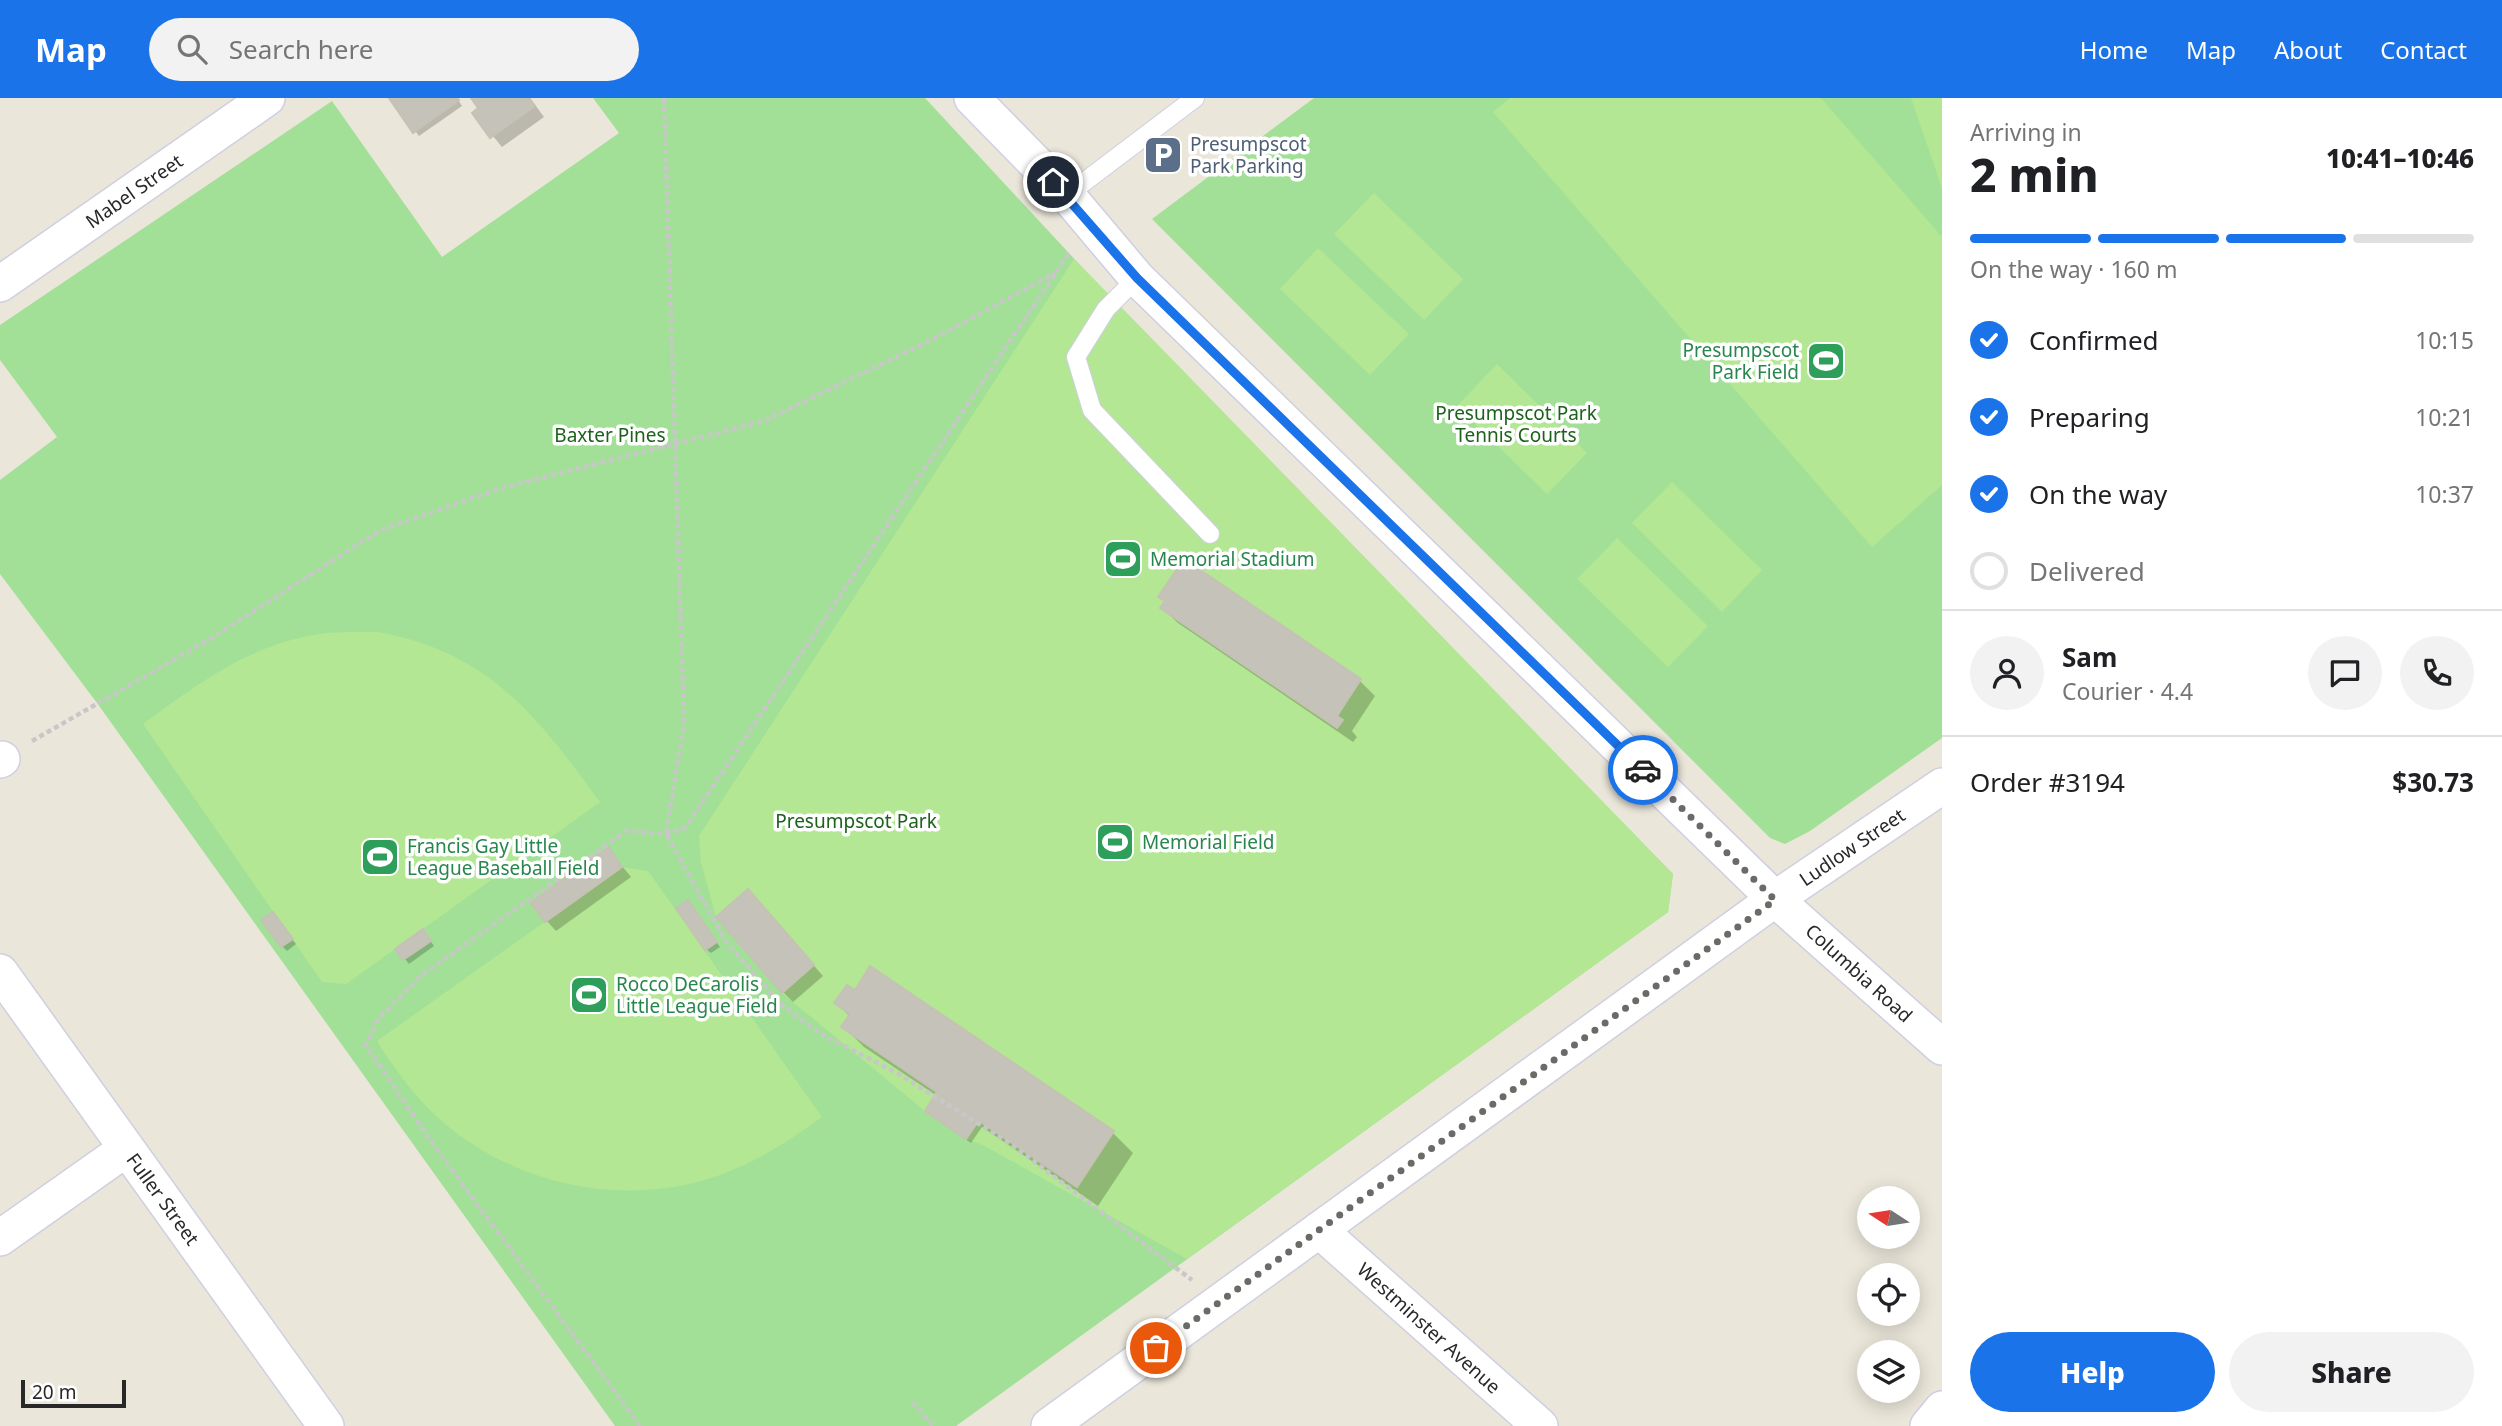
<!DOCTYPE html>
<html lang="en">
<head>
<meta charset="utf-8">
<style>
  body { margin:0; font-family:"Noto Sans",sans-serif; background:#f2f2f2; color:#202124; height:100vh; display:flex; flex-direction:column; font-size:26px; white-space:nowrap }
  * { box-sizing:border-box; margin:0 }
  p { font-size:23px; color:#757577 }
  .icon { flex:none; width:38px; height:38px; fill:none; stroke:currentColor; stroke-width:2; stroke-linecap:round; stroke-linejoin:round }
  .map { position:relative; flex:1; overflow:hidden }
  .sheet { display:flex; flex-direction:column; background:#fff; width:560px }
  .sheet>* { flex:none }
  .needle { width:46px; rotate:282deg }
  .controls { position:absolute; left:1857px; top:1088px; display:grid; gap:14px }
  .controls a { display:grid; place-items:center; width:63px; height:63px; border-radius:50%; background:#fff; box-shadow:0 4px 18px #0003; font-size:35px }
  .scale { position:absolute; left:21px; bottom:18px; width:105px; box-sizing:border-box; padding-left:7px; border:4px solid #282828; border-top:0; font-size:19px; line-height:24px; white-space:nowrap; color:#282828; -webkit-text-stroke:5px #fff; paint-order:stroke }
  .pin { position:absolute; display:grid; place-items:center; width:60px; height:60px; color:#fff; margin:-30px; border:4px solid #fff; border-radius:50%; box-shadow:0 2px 7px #0007 }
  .courier { position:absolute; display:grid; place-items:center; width:70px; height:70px; margin:-35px; border:5px solid #1a73e8; border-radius:50%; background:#fff; color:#222; box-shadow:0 2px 9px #0007 }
  .headline em { font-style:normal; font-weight:800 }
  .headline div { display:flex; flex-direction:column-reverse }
  .headline { display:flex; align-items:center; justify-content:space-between; height:119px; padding:0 28px }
  h1 { font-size:46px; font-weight:800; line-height:52px }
  .bar { display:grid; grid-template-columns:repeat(4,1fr); gap:10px 7px; align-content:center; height:84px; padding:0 28px }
  .bar i { height:9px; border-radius:5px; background:#e0e0e0 }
  .bar .current { background:#1a73e8 }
  .bar p { grid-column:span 4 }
  .line { display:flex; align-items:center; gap:18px; padding:0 28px; border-top:2px solid #e0e0e0 }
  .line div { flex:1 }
  .round { display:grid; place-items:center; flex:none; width:74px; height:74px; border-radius:37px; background:#f2f2f2 }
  ol { padding:0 28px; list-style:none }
  li { display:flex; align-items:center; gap:21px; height:77px }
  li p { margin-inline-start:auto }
  li .icon { padding:7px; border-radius:50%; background:#1a73e8; color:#fff; stroke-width:4 }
  li:last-child { color:#757577 }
  li i { width:38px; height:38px; border:4px solid #e0e0e0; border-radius:50% }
  .action { display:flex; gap:14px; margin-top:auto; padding:14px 28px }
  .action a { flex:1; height:80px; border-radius:42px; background:#1a73e8; color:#fff; font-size:28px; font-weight:800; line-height:80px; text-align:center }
  .action a+a { background:#f2f2f2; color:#202124 }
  header { display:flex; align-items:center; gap:42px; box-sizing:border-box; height:98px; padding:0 35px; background:#1a73e8; color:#fff }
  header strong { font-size:33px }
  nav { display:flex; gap:38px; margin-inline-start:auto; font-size:24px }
  .search { width:490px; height:63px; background:#f2f2f2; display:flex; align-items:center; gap:18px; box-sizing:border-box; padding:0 24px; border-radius:38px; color:#757577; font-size:26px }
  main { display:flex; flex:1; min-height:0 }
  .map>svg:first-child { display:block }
  .green { fill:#a2e097 }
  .pitch { fill:#b3e793 }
  .shadow { fill:#0003 }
  .building { fill:#c5c3b9; stroke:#c5c2b4; stroke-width:2 }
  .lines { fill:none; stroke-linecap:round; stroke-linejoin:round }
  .lane-casing { stroke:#cfcfe1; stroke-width:20 }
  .street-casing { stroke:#cfcfe1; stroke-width:38 }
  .path { stroke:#c7c7c7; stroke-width:4.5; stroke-dasharray:5 3.5; stroke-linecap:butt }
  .lane { stroke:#fff; stroke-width:18 }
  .street { stroke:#fff; stroke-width:35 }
  .done { stroke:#6c6a66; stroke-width:7; stroke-dasharray:0 12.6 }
  .route { stroke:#1a73e8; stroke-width:9 }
  .labels { text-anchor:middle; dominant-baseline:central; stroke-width:7; stroke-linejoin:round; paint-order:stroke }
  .service-label { font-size:19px; fill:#4e5e75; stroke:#fff; text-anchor:start }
  .street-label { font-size:19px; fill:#282828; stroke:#fff }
  .leisure-label { font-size:19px; fill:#27864d; stroke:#fff; text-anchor:start }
  .park-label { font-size:19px; fill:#1c621b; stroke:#fff }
</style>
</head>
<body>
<header>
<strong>Map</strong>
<div class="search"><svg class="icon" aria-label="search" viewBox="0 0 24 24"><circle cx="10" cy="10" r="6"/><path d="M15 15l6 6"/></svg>Search here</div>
<nav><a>Home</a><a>Map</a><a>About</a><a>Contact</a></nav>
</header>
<main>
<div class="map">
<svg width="1942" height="1328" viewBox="0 0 1942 1328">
  <rect width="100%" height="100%" fill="#eae6da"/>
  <g class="green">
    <path d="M593,0H925L1080,167L1673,776L1668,814L956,1328H615L97,605L0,476V382L57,339L0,262V227L332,3L442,159L619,35Z"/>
    <path d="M1314,0H1942V640L1810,733L1785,746L1770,740L1152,121Z"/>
  </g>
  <g class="pitch">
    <path d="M1510,0H1821L1942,139V387L1872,449L1493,14Z"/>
    <path d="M1911,0H1942V90Z"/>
    <path d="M1374,95L1463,181L1424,222L1334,136Z"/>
    <path d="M1318,150L1409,236L1370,277L1280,191Z"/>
    <path d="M1074,161L1673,776L1668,814L1187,1161L983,1047L966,1041L925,1013L782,895L716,819L701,764L699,738Z"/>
    <path d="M1497,266L1587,355L1547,396L1457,308Z"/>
    <path d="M1672,384L1762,472L1722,514L1632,425Z"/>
    <path d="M1617,440L1708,528L1668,569L1577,481Z"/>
    <path d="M378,534C489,554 537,618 600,704L346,886L322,884L143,626C194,589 241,553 303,539C327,533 353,534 378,534Z"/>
    <path d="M622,769L648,773L822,1019C790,1042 757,1064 720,1077C627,1110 520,1089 444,1025C417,1002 396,973 377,943Z"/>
  </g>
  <g class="shadow">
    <path d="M391,0H457L462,8L419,38Z"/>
    <path d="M474,0H530L544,19L502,49L474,15L481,10Z"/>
    <path d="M1161,499L1360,583L1375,598L1352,633L1357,639L1353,644L1178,525L1162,510L1166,504Z"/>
    <path d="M609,752L631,779L556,833L546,822Z"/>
    <path d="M758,804L823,878L793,904L783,894Z"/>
    <path d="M692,809L720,849L711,855L706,851Z"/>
    <path d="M273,816L296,846L287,853L282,848Z"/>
    <path d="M427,838L434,848L409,866L398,852Z"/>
    <path d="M837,905L1113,1035L1133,1055L1098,1108L982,1029L971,1045L932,1017L937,998L864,949L844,929L850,919Z"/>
  </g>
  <g class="building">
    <path d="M389,0H457L459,2L413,35Z"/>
    <path d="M471,0H529L535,8L490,40L472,15L478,10Z"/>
    <path d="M1184,461L1361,581L1337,618L1343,622L1337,630L1160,510L1165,503L1158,499Z"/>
    <path d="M609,749L622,769L545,824L531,805Z"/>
    <path d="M748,791L814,867L782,895L716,819Z"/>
    <path d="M688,802L717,844L705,852L676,810Z"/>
    <path d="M273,814L293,841L281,849L261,822Z"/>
    <path d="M423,831L431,843L403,862L395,851Z"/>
    <path d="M870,868L1114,1033L1077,1089L841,929L850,916L834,905L847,887L855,892Z"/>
    <path d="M937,994L979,1022L966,1041L925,1013Z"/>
  </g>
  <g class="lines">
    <defs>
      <g id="lane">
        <path d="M1067,97L1195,0"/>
        <path d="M1137,180L1106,211L1076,259L1092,312L1210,436"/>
      </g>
      <g id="street">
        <path d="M972,0L1067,97L1137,180L1775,801L1942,949"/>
        <path d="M0,186L267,0"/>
        <path d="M0,662L2,661"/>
        <path d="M0,874L326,1328"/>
        <path d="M1319,1132L1540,1328"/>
        <path d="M0,1140L126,1051"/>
        <path d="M1049,1328L1775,801L1942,688"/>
        <path d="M1928,1328L1942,1311"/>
      </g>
    </defs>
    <use href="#lane" class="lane-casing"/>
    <use href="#street" class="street-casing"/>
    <g class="path">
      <path d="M664,0L684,626L666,736L726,844L783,908L821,936L897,975L1008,1044L1192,1182"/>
      <path d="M32,643L210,541L379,433L498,391L764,323L935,240L1055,175"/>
      <path d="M913,1304L933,1328"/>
      <path d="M640,1328L430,1042L366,947L378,921L422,877L626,733L666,736L685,730L1070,153"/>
    </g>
    <use href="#lane" class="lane"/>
    <use href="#street" class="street"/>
  </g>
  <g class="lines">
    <path class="done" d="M1156,1250L1775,802L1643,672"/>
    <path class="route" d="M1053,84L1137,180L1643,672"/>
  </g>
  <defs>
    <symbol id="parking-square" viewBox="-11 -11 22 22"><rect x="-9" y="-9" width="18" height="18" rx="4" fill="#5c6f8a" stroke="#fff"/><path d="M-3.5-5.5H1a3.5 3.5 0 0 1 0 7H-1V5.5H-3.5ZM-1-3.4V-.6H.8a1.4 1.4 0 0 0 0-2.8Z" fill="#fff"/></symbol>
    <symbol id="stadium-square" viewBox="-11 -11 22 22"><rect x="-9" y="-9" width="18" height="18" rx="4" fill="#2e9e5b" stroke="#fff"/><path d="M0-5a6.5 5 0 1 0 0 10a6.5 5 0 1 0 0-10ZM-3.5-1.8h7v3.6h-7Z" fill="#fff"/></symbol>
  </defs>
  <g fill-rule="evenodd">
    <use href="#parking-square" x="1141" y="35" width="44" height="44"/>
    <use href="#stadium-square" x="1804" y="241" width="44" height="44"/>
    <use href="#stadium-square" x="1101" y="439" width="44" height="44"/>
    <use href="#stadium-square" x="1093" y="722" width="44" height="44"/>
    <use href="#stadium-square" x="358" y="737" width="44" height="44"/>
    <use href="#stadium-square" x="567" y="875" width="44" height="44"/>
  </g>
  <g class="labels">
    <g class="service-label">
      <text x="1190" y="46">Presumpscot<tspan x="1190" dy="22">Park Parking</tspan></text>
    </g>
    <g class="street-label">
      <text transform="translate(134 93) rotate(-35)">Mabel Street</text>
      <text transform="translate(1852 749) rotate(-34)">Ludlow Street</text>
      <text transform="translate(1859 875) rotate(42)">Columbia Road</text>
      <text transform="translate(163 1101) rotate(54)">Fuller Street</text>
      <text transform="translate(1429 1230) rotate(42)">Westminster Avenue</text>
    </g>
    <g class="leisure-label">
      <text x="1799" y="252" text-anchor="end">Presumpscot<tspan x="1799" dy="22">Park Field</tspan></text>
      <text x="1150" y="461">Memorial Stadium</text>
      <text x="1142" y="744">Memorial Field</text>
      <text x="407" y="748">Francis Gay Little<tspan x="407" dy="22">League Baseball Field</tspan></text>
      <text x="616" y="886">Rocco DeCarolis<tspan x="616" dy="22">Little League Field</tspan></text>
    </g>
    <g class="park-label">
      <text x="1516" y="315">Presumpscot Park<tspan x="1516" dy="22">Tennis Courts</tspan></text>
      <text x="610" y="337">Baxter Pines</text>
      <text x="856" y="723">Presumpscot Park</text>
    </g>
  </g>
</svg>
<div class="controls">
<a><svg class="needle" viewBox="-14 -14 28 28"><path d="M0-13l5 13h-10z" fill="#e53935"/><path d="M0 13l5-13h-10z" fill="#757577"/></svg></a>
<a><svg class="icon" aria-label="locate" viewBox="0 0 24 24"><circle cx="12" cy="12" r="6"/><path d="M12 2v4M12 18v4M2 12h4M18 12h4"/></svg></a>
<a><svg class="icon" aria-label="layers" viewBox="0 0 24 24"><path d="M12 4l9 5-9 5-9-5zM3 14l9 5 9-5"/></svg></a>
</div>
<div class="scale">20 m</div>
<div class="pin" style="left:1156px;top:1250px;background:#ea580c"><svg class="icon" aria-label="bag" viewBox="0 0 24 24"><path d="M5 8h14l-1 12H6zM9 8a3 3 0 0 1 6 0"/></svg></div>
<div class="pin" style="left:1053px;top:84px;background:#1f2937"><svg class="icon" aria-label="home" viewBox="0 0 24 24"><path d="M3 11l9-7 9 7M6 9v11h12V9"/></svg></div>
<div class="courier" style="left:1643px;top:672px"><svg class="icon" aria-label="car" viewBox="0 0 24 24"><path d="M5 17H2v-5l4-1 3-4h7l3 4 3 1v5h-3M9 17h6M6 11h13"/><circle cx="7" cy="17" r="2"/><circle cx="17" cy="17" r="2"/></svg></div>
</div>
<section class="sheet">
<div class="headline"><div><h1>2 min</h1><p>Arriving in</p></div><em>10:41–10:46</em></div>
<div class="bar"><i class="current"></i><i class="current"></i><i class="current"></i><i></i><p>On the way · 160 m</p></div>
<ol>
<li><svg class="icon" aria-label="check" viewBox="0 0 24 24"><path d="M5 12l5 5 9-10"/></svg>Confirmed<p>10:15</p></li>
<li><svg class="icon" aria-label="check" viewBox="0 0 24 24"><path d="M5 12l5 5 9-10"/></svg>Preparing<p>10:21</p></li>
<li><svg class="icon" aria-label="check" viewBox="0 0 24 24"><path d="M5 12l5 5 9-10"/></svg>On the way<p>10:37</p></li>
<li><i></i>Delivered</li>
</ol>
<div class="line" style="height:126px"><a class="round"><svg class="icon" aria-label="person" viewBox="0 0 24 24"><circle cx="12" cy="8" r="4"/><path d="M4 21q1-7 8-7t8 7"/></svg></a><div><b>Sam</b><p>Courier · 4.4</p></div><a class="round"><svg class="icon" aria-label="chat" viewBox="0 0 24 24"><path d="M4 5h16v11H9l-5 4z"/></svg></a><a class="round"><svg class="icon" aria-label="phone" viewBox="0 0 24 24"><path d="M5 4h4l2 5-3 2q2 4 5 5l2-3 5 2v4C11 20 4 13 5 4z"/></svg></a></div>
<div class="line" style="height:91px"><div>Order #3194</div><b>$30.73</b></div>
<div class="action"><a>Help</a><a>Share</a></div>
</section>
</main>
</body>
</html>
